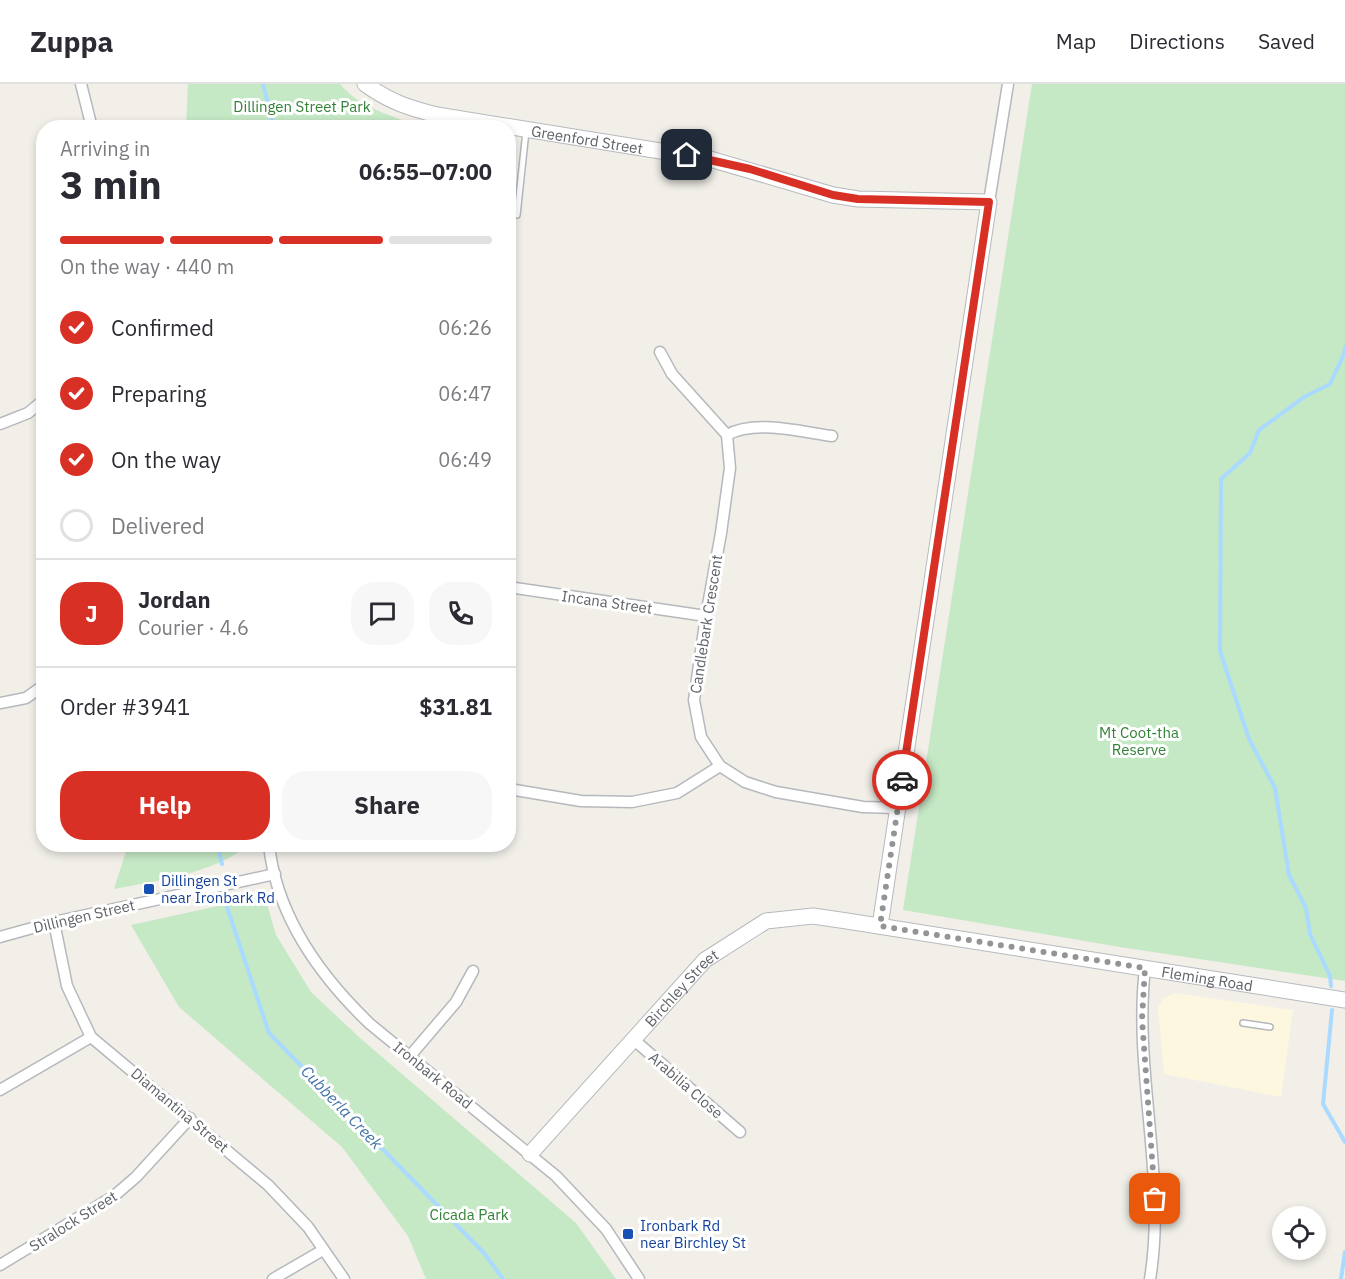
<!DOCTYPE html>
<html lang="en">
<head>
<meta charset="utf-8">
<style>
  body { margin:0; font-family:"IBM Plex Sans",sans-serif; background:#f7f7f7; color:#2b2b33; height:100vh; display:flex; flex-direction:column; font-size:22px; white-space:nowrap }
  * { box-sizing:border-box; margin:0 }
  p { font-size:20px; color:#7c7c81 }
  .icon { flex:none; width:33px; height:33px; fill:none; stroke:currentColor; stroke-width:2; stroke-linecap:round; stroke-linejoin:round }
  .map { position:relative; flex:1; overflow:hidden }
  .details { position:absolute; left:36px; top:36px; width:480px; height:732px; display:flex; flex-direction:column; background:#fff; border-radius:24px; box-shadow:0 3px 9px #0003 }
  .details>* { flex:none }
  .tools { position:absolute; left:1272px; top:1122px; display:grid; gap:12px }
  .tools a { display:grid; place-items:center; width:54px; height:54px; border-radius:50%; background:#fff; box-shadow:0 3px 9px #0003; font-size:30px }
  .pin { position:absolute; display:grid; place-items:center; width:51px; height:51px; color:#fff; margin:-26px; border-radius:12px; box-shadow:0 3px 9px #0006 }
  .courier { position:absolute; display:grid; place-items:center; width:60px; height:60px; margin:-30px; border:4px solid #d93025; border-radius:50%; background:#fff; color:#222; box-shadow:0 2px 8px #0007 }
  .overview em { font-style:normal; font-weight:800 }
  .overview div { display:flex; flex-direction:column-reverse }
  .overview { display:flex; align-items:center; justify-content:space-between; height:102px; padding:0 24px }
  h1 { font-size:39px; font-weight:800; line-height:45px }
  .bar { display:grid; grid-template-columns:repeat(4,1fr); gap:9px 6px; align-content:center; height:72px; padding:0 24px }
  .bar i { height:8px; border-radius:4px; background:#e1e1e2 }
  .bar .active { background:#d93025 }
  .bar p { grid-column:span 4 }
  .line { display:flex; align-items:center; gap:15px; padding:0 24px; border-top:2px solid #e1e1e2 }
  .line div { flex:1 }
  .round { display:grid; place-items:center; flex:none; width:63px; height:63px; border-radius:24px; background:#f7f7f7 }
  ol { padding:0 24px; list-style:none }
  li { display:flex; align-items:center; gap:18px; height:66px }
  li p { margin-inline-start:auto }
  li .icon { padding:6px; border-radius:50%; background:#d93025; color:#fff; stroke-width:4 }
  li:last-child { color:#7c7c81 }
  li i { width:33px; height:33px; border:3px solid #e1e1e2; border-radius:50% }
  .button { display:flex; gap:12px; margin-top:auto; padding:12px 24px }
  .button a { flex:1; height:69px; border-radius:24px; background:#d93025; color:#fff; font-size:24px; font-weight:800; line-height:69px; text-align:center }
  .button a+a { background:#f7f7f7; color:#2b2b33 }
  header { display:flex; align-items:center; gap:36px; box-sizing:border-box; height:84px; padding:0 30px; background:#fff; border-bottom:2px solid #e1e1e2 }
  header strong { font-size:28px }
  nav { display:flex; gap:33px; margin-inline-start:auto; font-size:21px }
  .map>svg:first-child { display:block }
  .commercial { fill:#fef7e0 }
  .green { fill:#c5e8c5 }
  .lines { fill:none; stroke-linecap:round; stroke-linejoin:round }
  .stream { stroke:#aadaff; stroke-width:4 }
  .lane-casing { stroke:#b5b8bc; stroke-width:8 }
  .street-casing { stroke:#b5b8bc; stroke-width:13 }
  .secondary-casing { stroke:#b6babf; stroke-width:17 }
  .lane { stroke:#fff; stroke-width:5 }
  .street { stroke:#fff; stroke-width:10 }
  .secondary { stroke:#fff; stroke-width:15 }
  .done { stroke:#929495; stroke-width:6; stroke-dasharray:0 10.8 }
  .route { stroke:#d93025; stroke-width:8 }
  .transit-dot { fill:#1a4fb4; stroke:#fff; stroke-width:2 }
  .labels { text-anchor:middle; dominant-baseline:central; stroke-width:6; stroke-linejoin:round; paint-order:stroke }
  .park-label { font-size:15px; fill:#348238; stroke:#fff }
  .street-label { font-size:15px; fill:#5f6368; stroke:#fff }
  .transit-label { font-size:15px; fill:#164399; stroke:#fff; text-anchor:start }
  .water-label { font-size:16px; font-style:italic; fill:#4174aa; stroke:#fff }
</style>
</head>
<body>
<header>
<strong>Zuppa</strong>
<nav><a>Map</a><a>Directions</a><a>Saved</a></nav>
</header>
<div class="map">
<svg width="1345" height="1195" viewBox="0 0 1345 1195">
  <rect width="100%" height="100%" fill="#f1efe8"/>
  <path class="commercial" d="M1174,909L1293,926L1281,1013L1164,990L1158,924L1163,915Z"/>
  <g class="green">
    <path d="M188,0H340C362,26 389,29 418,43H186Z"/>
    <path d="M1032,0H1345V897L1120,863L903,826Z"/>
    <path d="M128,761V760L248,761C216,789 155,797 114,805Z"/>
    <path d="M260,813L267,820L276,851L311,908L360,954L576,1139L616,1195H426L408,1152L342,1063L179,923L131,841Z"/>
  </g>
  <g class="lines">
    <g class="stream">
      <path d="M263,0L274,44"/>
      <path d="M217,760L222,780"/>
      <path d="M227,823L269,949L484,1169L503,1195"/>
      <path d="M1331,902L1330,892L1310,850L1306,824L1289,791L1275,704L1249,655L1220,567L1221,395L1250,369L1259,346L1304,313L1330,300L1344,270L1345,263"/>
      <path d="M1332,926L1323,1020L1345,1058"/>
      <path d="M1341,1195L1345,1168"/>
    </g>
    <defs>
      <g id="lane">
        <path d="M517,131L526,47"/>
        <path d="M1243,939L1270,943"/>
      </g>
      <g id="street">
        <path d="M81,0L92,44"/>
        <path d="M989,118L1008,0"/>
        <path d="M660,268L672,290L727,351"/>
        <path d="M0,340L28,329L44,316"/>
        <path d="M832,352C801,348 755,335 727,351L730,384L721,449L706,532L694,616L701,653L720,682L745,698L776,708L863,723L897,724"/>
        <path d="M508,503L706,532"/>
        <path d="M0,619L26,614L44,601"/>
        <path d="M509,705L581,717L632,718L677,709L720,682"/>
        <path d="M269,760C276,832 320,892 370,940L556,1092L606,1145L639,1195"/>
        <path d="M54,838L67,902L91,953L268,1101L308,1143L344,1195"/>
        <path d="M0,853L54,838L275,790"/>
        <path d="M1145,884C1133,988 1167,1092 1150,1195"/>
        <path d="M633,955L740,1048"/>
        <path d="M410,972L456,918L473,887"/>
        <path d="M0,1006L91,953"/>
        <path d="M0,1181L114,1112L136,1093L190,1034"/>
        <path d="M273,1195L323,1166"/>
      </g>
      <g id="secondary">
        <path id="s1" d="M365,0C390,18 409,24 437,31L710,75L833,111L858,115L989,118L880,842"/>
        <path id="s2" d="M530,1070L705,876L766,837L813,832L847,837L1345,916"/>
      </g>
    </defs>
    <use href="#lane" class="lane-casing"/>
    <use href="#street" class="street-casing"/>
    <use href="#secondary" class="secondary-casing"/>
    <use href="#lane" class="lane"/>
    <use href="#street" class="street"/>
    <use href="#secondary" class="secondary"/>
  </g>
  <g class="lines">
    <path class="done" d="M902,696L880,842L1145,884L1142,935L1155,1115"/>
    <path class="route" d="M687,71L750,85L833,111L858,115L989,118L902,696"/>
  </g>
  <g class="transit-dot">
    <rect x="143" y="799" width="12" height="12" rx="3"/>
    <rect x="622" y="1144" width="12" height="12" rx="3"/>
  </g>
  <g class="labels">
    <g class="park-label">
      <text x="302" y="22">Dillingen Street Park</text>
      <text x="1139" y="648">Mt Coot-tha<tspan x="1139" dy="17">Reserve</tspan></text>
      <text x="469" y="1130">Cicada Park</text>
    </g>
    <g class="street-label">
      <text stroke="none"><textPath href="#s1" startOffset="231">Greenford Street</textPath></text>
      <text transform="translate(607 518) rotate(8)">Incana Street</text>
      <text transform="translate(706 540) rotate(-81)">Candlebark Crescent</text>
      <text transform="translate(84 832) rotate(-13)">Dillingen Street</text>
      <text stroke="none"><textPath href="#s2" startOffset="780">Fleming Road</textPath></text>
      <text stroke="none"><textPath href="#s2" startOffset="225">Birchley Street</textPath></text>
      <text transform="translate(433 991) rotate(39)">Ironbark Road</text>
      <text transform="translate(686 1001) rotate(41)">Arabilia Close</text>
      <text transform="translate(180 1026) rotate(40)">Diamantina Street</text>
      <text transform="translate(73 1137) rotate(-32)">Stralock Street</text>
    </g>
    <g class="transit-label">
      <text x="161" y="796">Dillingen St<tspan x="161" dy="17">near Ironbark Rd</tspan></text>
      <text x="640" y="1141">Ironbark Rd<tspan x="640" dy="17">near Birchley St</tspan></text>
    </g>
    <g class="water-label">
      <text transform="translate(342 1023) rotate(46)">Cubberla Creek</text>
    </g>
  </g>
</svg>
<div class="tools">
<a><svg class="icon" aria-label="locate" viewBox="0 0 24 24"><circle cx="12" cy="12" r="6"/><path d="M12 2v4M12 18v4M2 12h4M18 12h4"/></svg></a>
</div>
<div class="pin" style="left:1155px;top:1115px;background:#ea580c"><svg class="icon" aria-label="bag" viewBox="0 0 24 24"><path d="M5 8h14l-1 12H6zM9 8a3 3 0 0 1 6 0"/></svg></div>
<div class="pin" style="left:687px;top:71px;background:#1f2937"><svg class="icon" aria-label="home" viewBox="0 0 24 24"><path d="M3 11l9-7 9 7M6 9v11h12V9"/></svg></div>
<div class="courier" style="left:902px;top:696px"><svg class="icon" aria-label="car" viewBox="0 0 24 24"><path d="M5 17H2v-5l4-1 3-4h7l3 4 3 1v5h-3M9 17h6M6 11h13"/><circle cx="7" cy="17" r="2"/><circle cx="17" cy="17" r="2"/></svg></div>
<section class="details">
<div class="overview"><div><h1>3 min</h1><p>Arriving in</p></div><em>06:55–07:00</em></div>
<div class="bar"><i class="active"></i><i class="active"></i><i class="active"></i><i></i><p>On the way · 440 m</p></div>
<ol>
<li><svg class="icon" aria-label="check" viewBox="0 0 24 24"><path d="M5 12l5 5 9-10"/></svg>Confirmed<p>06:26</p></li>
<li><svg class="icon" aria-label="check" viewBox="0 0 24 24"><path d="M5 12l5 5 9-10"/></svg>Preparing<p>06:47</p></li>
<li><svg class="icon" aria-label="check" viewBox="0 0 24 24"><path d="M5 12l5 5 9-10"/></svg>On the way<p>06:49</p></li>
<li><i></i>Delivered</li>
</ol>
<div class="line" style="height:108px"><b class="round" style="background:#d93025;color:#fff">J</b><div><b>Jordan</b><p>Courier · 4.6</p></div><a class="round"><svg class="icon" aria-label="chat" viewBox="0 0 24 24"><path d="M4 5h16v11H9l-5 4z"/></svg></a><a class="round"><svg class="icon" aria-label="phone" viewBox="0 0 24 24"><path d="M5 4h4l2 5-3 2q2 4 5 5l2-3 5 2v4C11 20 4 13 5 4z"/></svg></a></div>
<div class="line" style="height:78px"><div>Order #3941</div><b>$31.81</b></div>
<div class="button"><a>Help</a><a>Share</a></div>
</section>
</div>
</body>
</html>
